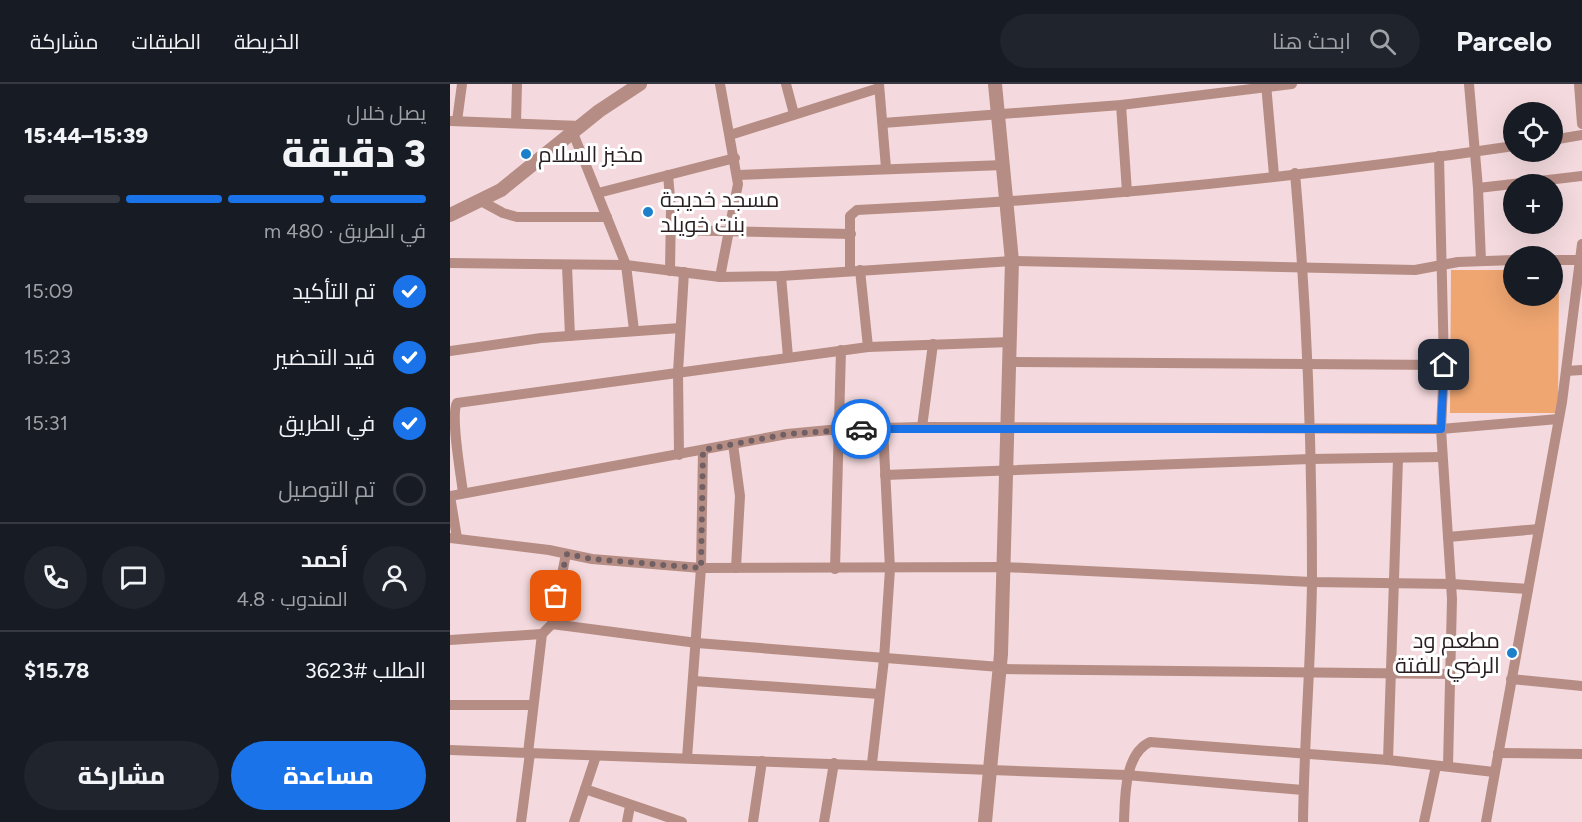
<!DOCTYPE html>
<html lang="ar">
<head>
<meta charset="utf-8">
<style>
  body { margin:0; font-family:Figtree,Cairo,sans-serif; background:#20242c; color:#f1f3f6; direction:rtl; height:100vh; display:flex; flex-direction:column; font-size:22px; white-space:nowrap }
  * { box-sizing:border-box; margin:0 }
  p { font-size:20px; color:#9ea1a6 }
  .icon { flex:none; width:33px; height:33px; fill:none; stroke:currentColor; stroke-width:2; stroke-linecap:round; stroke-linejoin:round }
  .map { position:relative; flex:1; overflow:hidden; direction:ltr }
  .side { display:flex; flex-direction:column; background:#171b24; width:450px }
  .side>* { flex:none }
  .tools { position:absolute; left:1053px; top:18px; display:grid; gap:12px }
  .tools a { display:grid; place-items:center; width:60px; height:60px; border-radius:50%; background:#171b24; box-shadow:0 6px 24px #0002; font-size:30px }
  .pin { position:absolute; display:grid; place-items:center; width:51px; height:51px; color:#fff; margin:-26px; border-radius:12px; box-shadow:0 3px 9px #0006 }
  .courier { position:absolute; display:grid; place-items:center; width:60px; height:60px; margin:-30px; border:4px solid #1a73e8; border-radius:50%; background:#fff; color:#222; box-shadow:0 2px 8px #0007 }
  .overview em { font-style:normal; font-weight:800 }
  .overview div { display:flex; flex-direction:column-reverse }
  .overview { display:flex; align-items:center; justify-content:space-between; height:102px; padding:0 24px }
  h1 { font-size:39px; font-weight:800; line-height:45px }
  .bar { display:grid; grid-template-columns:repeat(4,1fr); gap:9px 6px; align-content:center; height:72px; padding:0 24px }
  .bar i { height:8px; border-radius:4px; background:#363941 }
  .bar .current { background:#1a73e8 }
  .bar p { grid-column:span 4 }
  .line { display:flex; align-items:center; gap:15px; padding:0 24px; border-top:2px solid #363941 }
  .line div { flex:1 }
  .round { display:grid; place-items:center; flex:none; width:63px; height:63px; border-radius:32px; background:#20242c }
  ol { padding:0 24px; list-style:none }
  li { display:flex; align-items:center; gap:18px; height:66px }
  li p { margin-inline-start:auto }
  li .icon { padding:6px; border-radius:50%; background:#1a73e8; color:#fff; stroke-width:4 }
  li:last-child { color:#9ea1a6 }
  li i { width:33px; height:33px; border:3px solid #363941; border-radius:50% }
  .primary-button { display:flex; gap:12px; margin-top:auto; padding:12px 24px }
  .primary-button a { flex:1; height:69px; border-radius:36px; background:#1a73e8; color:#fff; font-size:24px; font-weight:800; line-height:69px; text-align:center }
  .primary-button a+a { background:#20242c; color:#f1f3f6 }
  header { display:flex; align-items:center; gap:36px; box-sizing:border-box; height:84px; padding:0 30px; background:#171b24; border-bottom:2px solid #363941 }
  header strong { font-size:28px }
  nav { display:flex; gap:33px; margin-inline-start:auto; font-size:21px }
  .search { width:420px; height:54px; background:#20242c; display:flex; align-items:center; gap:15px; box-sizing:border-box; padding:0 21px; border-radius:33px; color:#9ea1a6; font-size:22px }
  main { display:flex; flex:1; min-height:0 }
  .map>svg:first-child { display:block }
  .green { fill:#efa671 }
  .lines { fill:none; stroke-linecap:round; stroke-linejoin:round }
  .minor { stroke:#b68d84; stroke-width:10 }
  .tertiary { stroke:#b68d84; stroke-width:14 }
  .done { stroke:#706063; stroke-width:6; stroke-dasharray:0 10.8 }
  .route { stroke:#1a73e8; stroke-width:8 }
  .poi-dot { fill:#1c80cb; stroke:#fff; stroke-width:2 }
  .labels { text-anchor:middle; dominant-baseline:central; stroke-width:6; stroke-linejoin:round; paint-order:stroke }
  .poi-label { font-size:22px; fill:#291f21; stroke:#fff; text-anchor:start }
</style>
</head>
<body>
<header>
<strong>Parcelo</strong>
<div class="search"><svg class="icon" aria-label="search" viewBox="0 0 24 24"><circle cx="10" cy="10" r="6"/><path d="M15 15l6 6"/></svg>ابحث هنا</div>
<nav><a>الخريطة</a><a>الطبقات</a><a>مشاركة</a></nav>
</header>
<main>
<div class="map">
<svg width="1132" height="738" viewBox="0 0 1132 738">
  <rect width="100%" height="100%" fill="#f4dade"/>
  <path class="green" d="M1001,186H1063L1064,212H1102L1103,187H1109L1108,329H1000Z"/>
  <g class="lines">
    <g class="minor">
      <path d="M336,0L344,30"/>
      <path d="M429,0L436,84"/>
      <path d="M816,0L824,91"/>
      <path d="M1019,0L1028,104L1031,177"/>
      <path d="M1129,0L1132,40"/>
      <path d="M671,21L677,108"/>
      <path d="M0,37L131,42"/>
      <path d="M7,37L12,0"/>
      <path d="M66,39L67,0"/>
      <path d="M433,39L671,21L842,0"/>
      <path d="M123,49L176,181L184,246"/>
      <path d="M280,51L429,4"/>
      <path d="M1102,56L1132,51"/>
      <path d="M989,72L994,281L991,345L1002,515L998,682"/>
      <path d="M845,89C857,225 862,361 862,497C861,578 854,658 853,738"/>
      <path d="M218,91L221,125L220,187"/>
      <path d="M288,91L554,81"/>
      <path d="M1028,104L1132,92"/>
      <path d="M148,109L285,74"/>
      <path d="M31,117L53,129L67,133H157"/>
      <path d="M221,146L401,150"/>
      <path d="M1102,176H1129"/>
      <path d="M0,179L176,181L270,193L331,192L562,177L965,186L1008,178L1064,176"/>
      <path d="M117,182L120,252"/>
      <path d="M400,186V132L407,126C627,116 846,94 1064,62"/>
      <path d="M410,186L418,263"/>
      <path d="M331,192L338,273"/>
      <path d="M270,193L288,100L270,0"/>
      <path d="M0,267L91,254L230,244"/>
      <path d="M560,278L994,281"/>
      <path d="M1116,287L1132,286"/>
      <path d="M472,343L483,260"/>
      <path d="M283,360L290,412L286,484"/>
      <path d="M229,371L228,288L234,188"/>
      <path d="M435,391L860,375L992,373"/>
      <path d="M13,409C11,391 0,331 7,319L418,263L561,258"/>
      <path d="M0,412L337,350L390,345L472,343L991,345L1108,335"/>
      <path d="M0,412L7,454"/>
      <path d="M998,453L1089,445"/>
      <path d="M0,454L99,466L142,475L251,484L554,483L862,498L1002,500L1078,505"/>
      <path d="M385,485L391,266"/>
      <path d="M102,540L247,559L550,583"/>
      <path d="M0,556L92,550L102,540L116,470"/>
      <path d="M550,585L1000,590"/>
      <path d="M1061,595L1132,602"/>
      <path d="M244,597L429,610"/>
      <path d="M0,621H83"/>
      <path d="M0,666L676,691L853,706"/>
      <path d="M78,669L92,550"/>
      <path d="M1048,669L1132,670"/>
      <path d="M237,674L251,484L253,366"/>
      <path d="M938,676L948,375"/>
      <path d="M422,679L434,575L440,485L433,344"/>
      <path d="M135,705L232,738"/>
      <path d="M71,738L80,669"/>
      <path d="M124,738L146,672"/>
      <path d="M177,738L180,722"/>
      <path d="M303,738L312,677"/>
      <path d="M374,738L384,679"/>
      <path d="M674,738C675,714 674,670 700,658L938,676L1044,688"/>
      <path d="M974,738L986,682"/>
      <path d="M1036,738L1112,318L1132,160"/>
    </g>
    <g class="tertiary">
      <path d="M0,131L51,106L149,27L190,0"/>
      <path d="M535,738L551,570L562,177L545,0"/>
    </g>
  </g>
  <g class="lines">
    <path class="done" d="M106,512L117,470L142,475L251,484L253,366L337,350L411,345"/>
    <path class="route" d="M411,345H991L994,281"/>
  </g>
  <g class="poi-dot">
    <circle cx="76" cy="70" r="6"/>
    <circle cx="198" cy="128" r="6"/>
    <circle cx="1062" cy="569" r="6"/>
  </g>
  <g class="labels">
    <g class="poi-label">
      <text x="88" y="70">مخبز السلام</text>
      <text x="210" y="115">مسجد خديجة<tspan x="210" dy="25">بنت خويلد</tspan></text>
      <text x="1050" y="556" text-anchor="end">مطعم ود<tspan x="1050" dy="25">الرضي للفتة</tspan></text>
    </g>
  </g>
</svg>
<div class="tools">
<a><svg class="icon" aria-label="locate" viewBox="0 0 24 24"><circle cx="12" cy="12" r="6"/><path d="M12 2v4M12 18v4M2 12h4M18 12h4"/></svg></a>
<a>+</a>
<a>−</a>
</div>
<div class="pin" style="left:106px;top:512px;background:#ea580c"><svg class="icon" aria-label="bag" viewBox="0 0 24 24"><path d="M5 8h14l-1 12H6zM9 8a3 3 0 0 1 6 0"/></svg></div>
<div class="pin" style="left:994px;top:281px;background:#1f2937"><svg class="icon" aria-label="home" viewBox="0 0 24 24"><path d="M3 11l9-7 9 7M6 9v11h12V9"/></svg></div>
<div class="courier" style="left:411px;top:345px"><svg class="icon" aria-label="car" viewBox="0 0 24 24"><path d="M5 17H2v-5l4-1 3-4h7l3 4 3 1v5h-3M9 17h6M6 11h13"/><circle cx="7" cy="17" r="2"/><circle cx="17" cy="17" r="2"/></svg></div>
</div>
<section class="side">
<div class="overview"><div><h1>3 دقيقة</h1><p>يصل خلال</p></div><em>15:39–15:44</em></div>
<div class="bar"><i class="current"></i><i class="current"></i><i class="current"></i><i></i><p>في الطريق · 480 m</p></div>
<ol>
<li><svg class="icon" aria-label="check" viewBox="0 0 24 24"><path d="M5 12l5 5 9-10"/></svg>تم التأكيد<p>15:09</p></li>
<li><svg class="icon" aria-label="check" viewBox="0 0 24 24"><path d="M5 12l5 5 9-10"/></svg>قيد التحضير<p>15:23</p></li>
<li><svg class="icon" aria-label="check" viewBox="0 0 24 24"><path d="M5 12l5 5 9-10"/></svg>في الطريق<p>15:31</p></li>
<li><i></i>تم التوصيل</li>
</ol>
<div class="line" style="height:108px"><a class="round"><svg class="icon" aria-label="person" viewBox="0 0 24 24"><circle cx="12" cy="8" r="4"/><path d="M4 21q1-7 8-7t8 7"/></svg></a><div><b>أحمد</b><p>المندوب · 4.8</p></div><a class="round"><svg class="icon" aria-label="chat" viewBox="0 0 24 24"><path d="M4 5h16v11H9l-5 4z"/></svg></a><a class="round"><svg class="icon" aria-label="phone" viewBox="0 0 24 24"><path d="M5 4h4l2 5-3 2q2 4 5 5l2-3 5 2v4C11 20 4 13 5 4z"/></svg></a></div>
<div class="line" style="height:78px"><div>الطلب #3623</div><b>$15.78</b></div>
<div class="primary-button"><a>مساعدة</a><a>مشاركة</a></div>
</section>
</main>
</body>
</html>
